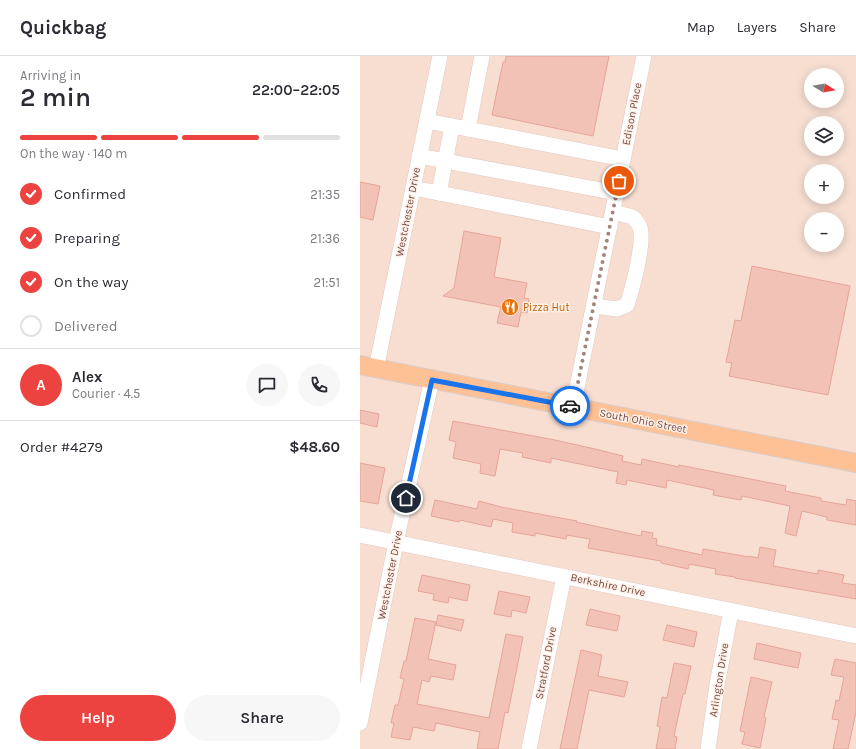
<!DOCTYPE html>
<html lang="en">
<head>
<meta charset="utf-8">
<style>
  body { margin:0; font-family:Karla,sans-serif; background:#f7f7f7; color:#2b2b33; height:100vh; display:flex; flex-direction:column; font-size:15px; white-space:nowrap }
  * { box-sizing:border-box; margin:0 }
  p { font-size:13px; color:#7c7c81 }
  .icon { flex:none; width:22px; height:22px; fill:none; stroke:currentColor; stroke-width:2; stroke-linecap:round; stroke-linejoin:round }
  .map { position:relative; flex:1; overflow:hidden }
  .details { display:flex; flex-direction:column; background:#fff; width:360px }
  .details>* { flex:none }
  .needle { width:26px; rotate:101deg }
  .controls { position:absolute; left:444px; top:12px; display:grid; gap:8px }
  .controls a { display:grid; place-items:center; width:40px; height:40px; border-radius:50%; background:#fff; box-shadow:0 2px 10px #0003; font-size:20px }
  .pin { position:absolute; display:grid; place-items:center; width:34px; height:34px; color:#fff; margin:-17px; border:2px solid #fff; border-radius:50%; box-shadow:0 1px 4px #0007 }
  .courier { position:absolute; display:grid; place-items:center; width:40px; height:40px; margin:-20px; border:3px solid #1a73e8; border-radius:50%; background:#fff; color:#222; box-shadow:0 1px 5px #0007 }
  .overview em { font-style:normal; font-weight:600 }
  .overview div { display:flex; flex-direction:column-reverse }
  .overview { display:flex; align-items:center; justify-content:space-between; height:68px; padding:0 20px }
  h1 { font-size:26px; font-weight:600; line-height:30px }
  .bar { display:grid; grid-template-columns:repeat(4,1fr); gap:6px 4px; align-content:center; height:48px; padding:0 20px }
  .bar i { height:5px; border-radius:3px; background:#e1e1e2 }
  .bar .active { background:#ec4240 }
  .bar p { grid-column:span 4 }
  .line { display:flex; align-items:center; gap:10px; padding:0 20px; border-top:1px solid #e1e1e2 }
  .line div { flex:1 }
  .round { display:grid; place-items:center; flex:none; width:42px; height:42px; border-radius:21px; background:#f7f7f7 }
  ol { padding:0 20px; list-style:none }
  li { display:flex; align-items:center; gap:12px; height:44px }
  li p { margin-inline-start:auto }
  li .icon { padding:4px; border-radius:50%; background:#ec4240; color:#fff; stroke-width:4 }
  li:last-child { color:#7c7c81 }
  li i { width:22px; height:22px; border:2px solid #e1e1e2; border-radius:50% }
  .action { display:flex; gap:8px; margin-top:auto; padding:8px 20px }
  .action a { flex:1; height:46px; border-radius:24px; background:#ec4240; color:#fff; font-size:16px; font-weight:600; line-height:46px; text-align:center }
  .action a+a { background:#f7f7f7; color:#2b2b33 }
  header { display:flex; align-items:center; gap:24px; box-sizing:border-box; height:56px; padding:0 20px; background:#fff; border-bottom:1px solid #e1e1e2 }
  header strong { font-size:19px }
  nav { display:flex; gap:22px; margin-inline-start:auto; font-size:14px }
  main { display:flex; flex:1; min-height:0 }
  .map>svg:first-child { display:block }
  .residential { fill:#f7ded1; fill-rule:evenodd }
  .building { fill:#f3c2b7; stroke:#e6a497 }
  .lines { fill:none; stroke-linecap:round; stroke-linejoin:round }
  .minor-casing { stroke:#e3c8bf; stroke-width:16 }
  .major-casing { stroke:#d8cdcb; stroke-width:20 }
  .minor { stroke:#fff; stroke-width:15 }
  .major { stroke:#fec196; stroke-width:18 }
  .done { stroke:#a4857d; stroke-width:4; stroke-dasharray:0 7.2 }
  .route { stroke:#1a73e8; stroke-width:5 }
  .labels { text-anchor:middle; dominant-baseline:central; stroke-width:3; stroke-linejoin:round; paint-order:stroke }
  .street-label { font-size:11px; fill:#744d47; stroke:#fff0e7 }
  .food-label { font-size:11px; fill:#c56008; stroke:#fff0e7; text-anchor:start }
</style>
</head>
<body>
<header>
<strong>Quickbag</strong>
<nav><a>Map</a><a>Layers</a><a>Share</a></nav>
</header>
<main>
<section class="details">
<div class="overview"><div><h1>2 min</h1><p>Arriving in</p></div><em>22:00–22:05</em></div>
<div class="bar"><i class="active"></i><i class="active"></i><i class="active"></i><i></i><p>On the way · 140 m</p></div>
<ol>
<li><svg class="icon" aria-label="check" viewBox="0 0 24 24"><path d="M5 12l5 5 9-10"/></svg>Confirmed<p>21:35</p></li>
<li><svg class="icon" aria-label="check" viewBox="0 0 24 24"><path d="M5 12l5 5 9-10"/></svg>Preparing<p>21:36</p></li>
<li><svg class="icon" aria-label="check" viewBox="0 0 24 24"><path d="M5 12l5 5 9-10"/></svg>On the way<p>21:51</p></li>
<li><i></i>Delivered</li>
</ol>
<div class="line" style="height:72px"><b class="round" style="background:#ec4240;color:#fff">A</b><div><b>Alex</b><p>Courier · 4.5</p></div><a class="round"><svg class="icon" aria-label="chat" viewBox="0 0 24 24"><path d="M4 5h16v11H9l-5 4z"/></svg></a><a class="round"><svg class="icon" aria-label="phone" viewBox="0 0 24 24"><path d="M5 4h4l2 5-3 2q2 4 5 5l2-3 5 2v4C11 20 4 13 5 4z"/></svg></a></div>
<div class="line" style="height:52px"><div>Order #4279</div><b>$48.60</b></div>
<div class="action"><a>Help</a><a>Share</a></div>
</section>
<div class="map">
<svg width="496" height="693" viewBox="0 0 496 693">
  <rect width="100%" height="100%" fill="#fdece0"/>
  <path class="residential" d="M0,0H496V693H0ZM451,19H477V45H451ZM451,67H477V93H451ZM451,115H477V141H451ZM451,163H477V189H451Z"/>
  <g class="building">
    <path d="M146,0H249L233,80L132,59L143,6H145Z"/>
    <path d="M0,126L20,130L13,164L0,161Z"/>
    <path d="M104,175L141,182L134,221L167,227L164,242L169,243L167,257L161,256L158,271L137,267L141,251L83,240L94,232Z"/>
    <path d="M392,210L490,230L468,339L369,320L372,307L366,306L375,264L381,265Z"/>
    <path d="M0,354L19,358L17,371L0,367Z"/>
    <path d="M93,365L195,384L235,393L263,400L262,405L281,409L282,403L319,411V409L426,430L425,435L461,442V445L486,449L487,443L496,445V469L467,464V461L442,455L436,480L425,477L430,450L382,440L381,444L353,439L354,434L307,424L306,432L267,424L266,429L256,427L258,416L191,402V407L162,401L163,397L140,393L135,420L120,417L121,408L93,402L96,386L89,384Z"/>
    <path d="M0,407L25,412L18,448L0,445Z"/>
    <path d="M75,444L117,453L119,445L141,451L217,465L216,466L281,480L282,475L293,477L292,482L297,483L296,489L342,499L343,493L389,501V500L398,502L400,491L416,494L413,510L458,518V514L484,519L482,527L496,529V543L375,522V521L355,518L356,513L329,508L328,513L301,507V505L228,492L230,483L207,479L206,483L175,477V480L152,476L153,467L133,463L131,471L100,464L99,466L71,460Z"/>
    <path d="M62,519L110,529L107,545L89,541L88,547L73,544L74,538L58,535Z"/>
    <path d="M139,535L170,541L166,557L152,554L151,561L134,558Z"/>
    <path d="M230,553L260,560L257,575L226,569Z"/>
    <path d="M78,559L104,564L101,575L76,569Z"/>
    <path d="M55,562L76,566L68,603L96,609L93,624L71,620L69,626L62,624L57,648L129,662L146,578L163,581L148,657L145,656L138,693H117L120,676L76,667L74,675L53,671L50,684L31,681L34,667H31L35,649H38L44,623L40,622L44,605H46Z"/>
    <path d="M307,569L337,576L334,591L303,584Z"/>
    <path d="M397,587L441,597L438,612L394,603Z"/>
    <path d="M221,594L242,599L238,620L268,626L264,641L229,634L217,693H200Z"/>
    <path d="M475,603L496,607V656L488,693H473L479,664L472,663L476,644L479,645L484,621L471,619Z"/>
    <path d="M314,607L331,610L325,638H323L314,680L317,681L315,693H296L300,671L297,670L302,641L307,642Z"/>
    <path d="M391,621L412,626L404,661L406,662L400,692L382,688L385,676L380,675Z"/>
  </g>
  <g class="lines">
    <defs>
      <g id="minor">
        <path d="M67,65L108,73L122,0"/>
        <path d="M108,73L263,103"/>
        <path d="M59,100L257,137"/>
        <path d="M53,132L79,137L92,70"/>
        <path d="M79,137L250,171"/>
        <path d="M234,250L257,253L267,249C272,234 285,186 280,171C279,168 275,164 273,161L253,156"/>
        <path d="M16,313L80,0"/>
        <path d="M213,351L284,0"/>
        <path d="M0,479L496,580"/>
        <path d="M0,667L36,486L72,323"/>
        <path d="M169,693L204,520"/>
        <path d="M348,693L357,629L371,555"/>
      </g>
      <path id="major" d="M0,309L496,407"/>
    </defs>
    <use href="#minor" class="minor-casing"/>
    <use href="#major" class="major-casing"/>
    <use href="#minor" class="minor"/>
    <use href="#major" class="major"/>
  </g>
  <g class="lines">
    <path class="done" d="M210,350L213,351L259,125"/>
    <path class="route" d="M46,442L72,324L210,350"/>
  </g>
  <defs>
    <symbol id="restaurant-disc" viewBox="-11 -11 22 22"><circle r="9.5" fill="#e8710a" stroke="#fff0e7"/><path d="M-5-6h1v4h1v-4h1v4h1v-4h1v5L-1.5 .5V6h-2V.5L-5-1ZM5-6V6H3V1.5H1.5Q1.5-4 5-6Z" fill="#fff"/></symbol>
  </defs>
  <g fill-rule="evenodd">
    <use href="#restaurant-disc" x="140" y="241" width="20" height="20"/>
  </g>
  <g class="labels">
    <g class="street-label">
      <text transform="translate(272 58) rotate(-79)">Edison Place</text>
      <text transform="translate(48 156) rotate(-79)">Westchester Drive</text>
      <text transform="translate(283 365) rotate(11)">South Ohio Street</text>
      <text transform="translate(30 519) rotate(-79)">Westchester Drive</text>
      <text transform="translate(248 529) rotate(12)">Berkshire Drive</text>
      <text transform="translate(186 607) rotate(-79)">Stratford Drive</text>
      <text transform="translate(359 624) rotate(-81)">Arlington Drive</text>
    </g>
    <g class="food-label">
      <text x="163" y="251">Pizza Hut</text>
    </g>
  </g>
</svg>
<div class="controls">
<a><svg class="needle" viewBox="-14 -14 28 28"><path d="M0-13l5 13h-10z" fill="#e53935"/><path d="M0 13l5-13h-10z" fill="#7c7c81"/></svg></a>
<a><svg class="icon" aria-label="layers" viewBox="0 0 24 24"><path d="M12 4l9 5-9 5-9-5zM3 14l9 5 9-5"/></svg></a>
<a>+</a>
<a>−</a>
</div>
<div class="pin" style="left:259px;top:125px;background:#ea580c"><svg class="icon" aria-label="bag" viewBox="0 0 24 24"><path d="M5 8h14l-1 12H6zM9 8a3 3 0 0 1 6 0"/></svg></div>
<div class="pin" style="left:46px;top:442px;background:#1f2937"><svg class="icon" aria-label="home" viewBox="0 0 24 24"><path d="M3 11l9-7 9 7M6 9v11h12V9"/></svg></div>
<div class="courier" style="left:210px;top:350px"><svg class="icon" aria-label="car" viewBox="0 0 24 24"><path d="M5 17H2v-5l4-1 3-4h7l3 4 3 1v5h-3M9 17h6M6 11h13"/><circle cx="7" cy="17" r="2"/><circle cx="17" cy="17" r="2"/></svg></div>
</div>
</main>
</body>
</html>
